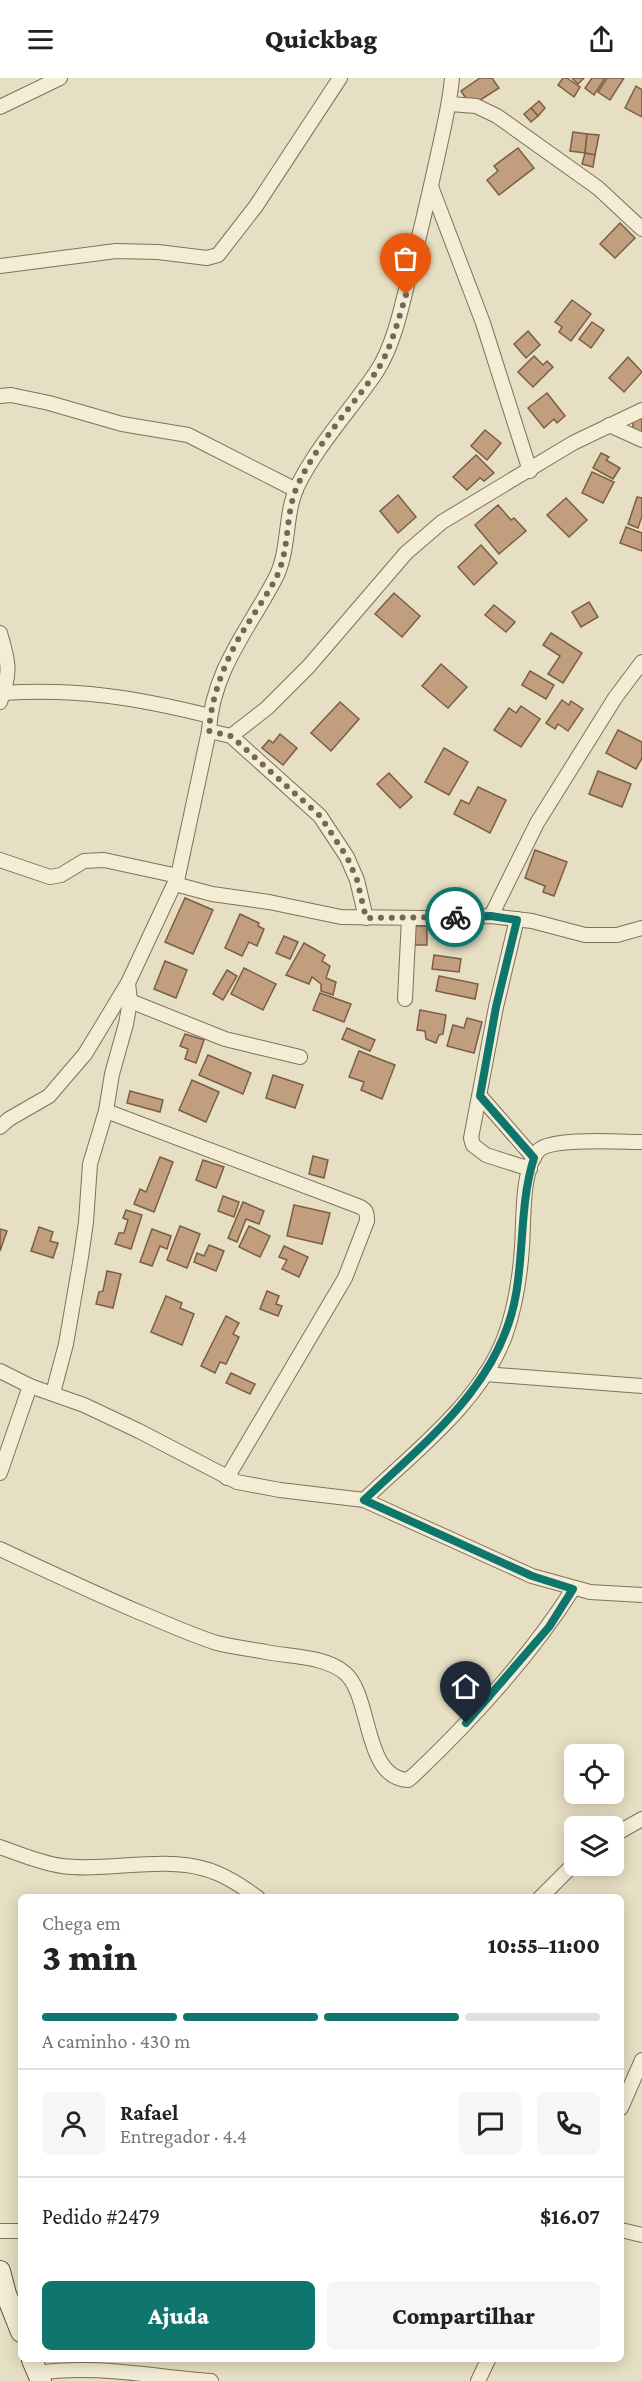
<!DOCTYPE html>
<html lang="pt">
<head>
<meta charset="utf-8">
<style>
  body { margin:0; font-family:"Crimson Pro",serif; background:#f6f6f6; color:#222; height:100vh; display:flex; flex-direction:column; font-size:22px; white-space:nowrap }
  * { box-sizing:border-box; margin:0 }
  p { font-size:20px; color:#767676 }
  .icon { flex:none; width:33px; height:33px; fill:none; stroke:currentColor; stroke-width:2; stroke-linecap:round; stroke-linejoin:round }
  .map { position:relative; flex:1; overflow:hidden }
  .details { position:absolute; left:18px; top:1816px; width:606px; height:468px; display:flex; flex-direction:column; background:#fff; border-radius:9px; box-shadow:0 3px 15px #0003 }
  .details>* { flex:none }
  .fabs { position:absolute; left:564px; top:1666px; display:grid; gap:12px }
  .fabs a { display:grid; place-items:center; width:60px; height:60px; border-radius:9px; background:#fff; box-shadow:0 3px 15px #0003; font-size:30px }
  .pin { position:absolute; display:grid; place-items:center; width:51px; height:51px; color:#fff; margin:-62px -26px; border-radius:50% 50% 50% 0; rotate:-45deg; box-shadow:0 0 6px #0007 }
  .pin .icon { rotate:45deg }
  .courier { position:absolute; display:grid; place-items:center; width:60px; height:60px; margin:-30px; border:4px solid #0f766e; border-radius:50%; background:#fff; color:#222; box-shadow:0 2px 8px #0007 }
  .head em { font-style:normal; font-weight:800 }
  .head div { display:flex; flex-direction:column-reverse }
  .head { display:flex; align-items:center; justify-content:space-between; height:102px; padding:0 24px }
  h1 { font-size:39px; font-weight:800; line-height:45px }
  .bar { display:grid; grid-template-columns:repeat(4,1fr); gap:9px 6px; align-content:center; height:72px; padding:0 24px }
  .bar i { height:8px; border-radius:4px; background:#e0e0e0 }
  .bar .current { background:#0f766e }
  .bar p { grid-column:span 4 }
  .line { display:flex; align-items:center; gap:15px; padding:0 24px; border-top:2px solid #e0e0e0 }
  .line div { flex:1 }
  .round { display:grid; place-items:center; flex:none; width:63px; height:63px; border-radius:9px; background:#f6f6f6 }
  .action { display:flex; gap:12px; margin-top:auto; padding:12px 24px }
  .action a { flex:1; height:69px; border-radius:9px; background:#0f766e; color:#fff; font-size:24px; font-weight:800; line-height:69px; text-align:center }
  .action a+a { background:#f6f6f6; color:#222 }
  header { display:flex; justify-content:space-between; align-items:center; height:78px; padding:0 24px; background:#fff; font-size:27px; font-weight:800 }
  .map>svg:first-child { display:block }
  .building { fill:#c19e7d; stroke:#7b5e45; stroke-width:1.5 }
  .lines { fill:none; stroke-linecap:round; stroke-linejoin:round }
  .street-casing { stroke:#7f715c; stroke-width:16 }
  .secondary-casing { stroke:#61523f; stroke-width:22 }
  .street { stroke:#f4ecd5; stroke-width:14 }
  .secondary { stroke:#f4ecd5; stroke-width:20 }
  .done { stroke:#716958; stroke-width:6; stroke-dasharray:0 10.8 }
  .route { stroke:#0f766e; stroke-width:8 }
</style>
</head>
<body>
<header><svg class="icon" aria-label="menu" viewBox="0 0 24 24"><path d="M4 6h16M4 12h16M4 18h16"/></svg>Quickbag<svg class="icon" aria-label="share" viewBox="0 0 24 24"><path d="M12 15V3M7 8l5-5 5 5M5 13v7h14v-7"/></svg></header>
<div class="map">
<svg width="642" height="2303" viewBox="0 0 642 2303">
  <rect width="100%" height="100%" fill="#e7dfc3"/>
  <g class="building">
    <path d="M480,0H492L499,10L471,28L461,13Z"/>
    <path d="M563,0H567L580,9L574,19L558,7Z"/>
    <path d="M572,0H584L578,6Z"/>
    <path d="M592,0H605L594,17L585,10Z"/>
    <path d="M607,0H624L610,22L598,14Z"/>
    <path d="M636,8L642,12V39L625,30Z"/>
    <path d="M539,23L545,30L538,38L531,30Z"/>
    <path d="M531,30L538,38L531,44L524,36Z"/>
    <path d="M573,54L587,56L585,75L570,73Z"/>
    <path d="M587,56L599,57L595,77L585,75Z"/>
    <path d="M518,70L534,90L499,117L487,102L498,93L494,88Z"/>
    <path d="M585,75L595,77L593,89L582,86Z"/>
    <path d="M620,145L635,160L615,180L600,166Z"/>
    <path d="M572,222L591,236L571,263L559,254L562,249L555,244Z"/>
    <path d="M592,244L604,252L591,270L579,261Z"/>
    <path d="M528,253L540,267L526,280L514,266Z"/>
    <path d="M534,278L543,287L547,283L553,289L533,309L518,294Z"/>
    <path d="M628,279L642,294L624,314L609,300Z"/>
    <path d="M547,315L565,338L557,345L554,341L544,350L528,330Z"/>
    <rect x="633" y="337" width="9" height="18"/>
    <path d="M485,352L501,365L487,382L471,368Z"/>
    <path d="M601,375L609,379L606,382L620,390L613,401L593,390Z"/>
    <path d="M476,377L494,395L484,403L480,400L467,412L453,399Z"/>
    <path d="M592,394L614,404L603,425L582,415Z"/>
    <path d="M398,417L416,439L398,455L380,433Z"/>
    <path d="M637,419L642,420V438L638,450L628,446Z"/>
    <path d="M566,420L587,442L569,459L547,437Z"/>
    <path d="M498,427L511,442L514,440L526,453L499,476L475,447Z"/>
    <path d="M626,449L642,455V473L620,465Z"/>
    <path d="M481,467L497,485L474,507L458,489Z"/>
    <path d="M394,515L420,538L402,559L375,536Z"/>
    <path d="M589,524L598,539L581,549L572,534Z"/>
    <path d="M494,527L515,544L506,554L485,537Z"/>
    <path d="M551,555L582,575L563,605L548,596L560,578L543,567Z"/>
    <path d="M441,586L467,609L448,630L422,608Z"/>
    <path d="M530,593L554,607L546,621L522,607Z"/>
    <path d="M562,622L569,627L571,623L583,631L568,653L558,646L555,651L546,645Z"/>
    <path d="M340,624L359,641L331,673L311,655Z"/>
    <path d="M521,628L540,641L521,669L494,652L509,630L516,635Z"/>
    <path d="M618,652L642,664V680L636,691L606,675Z"/>
    <path d="M280,656L297,670L283,687L262,670L269,662L273,665Z"/>
    <path d="M444,670L468,684L449,717L425,704Z"/>
    <path d="M598,693L631,706L622,729L589,716Z"/>
    <path d="M389,695L412,719L400,730L377,706Z"/>
    <path d="M478,709L506,722L490,755L454,736L461,722L469,726Z"/>
    <path d="M535,772L567,784L554,818L543,814L545,808L525,800Z"/>
    <path d="M185,820L213,832L193,876L165,864Z"/>
    <path d="M240,836L259,845L258,848L264,851L257,868L249,864L242,878L225,870Z"/>
    <rect x="412" y="848" width="15" height="19"/>
    <path d="M284,858L298,864L290,881L276,875Z"/>
    <path d="M304,865L325,877L322,883L330,888L326,900L336,904L333,917L321,913V906L312,899L309,906L286,897Z"/>
    <path d="M434,877L461,881L459,894L432,891Z"/>
    <path d="M165,883L187,892L176,920L154,911Z"/>
    <path d="M244,890L276,906L263,932L231,916Z"/>
    <path d="M227,892L237,898L223,922L213,916Z"/>
    <path d="M439,898L478,906L475,921L436,913Z"/>
    <path d="M320,915L351,926L344,944L313,932Z"/>
    <path d="M420,932L446,937L443,956L439,957L436,965L426,961L425,953L417,952Z"/>
    <path d="M467,940L482,944L474,975L447,968L453,947L464,950Z"/>
    <path d="M347,950L375,962L370,973L342,961Z"/>
    <path d="M185,956L204,962L196,985L185,981L188,971L180,968Z"/>
    <path d="M359,973L395,987L382,1021L361,1012L364,1004L349,999Z"/>
    <path d="M208,977L251,995L243,1016L199,997Z"/>
    <path d="M273,997L303,1007L295,1030L266,1020Z"/>
    <path d="M192,1002L219,1014L206,1044L179,1032Z"/>
    <path d="M130,1013L163,1022L160,1034L127,1025Z"/>
    <path d="M313,1078L328,1082L324,1100L309,1096Z"/>
    <path d="M160,1079L173,1084L154,1134L134,1126L140,1111L146,1114Z"/>
    <path d="M203,1082L224,1089L216,1110L196,1102Z"/>
    <path d="M223,1118L239,1124L234,1139L218,1133Z"/>
    <path d="M243,1124L264,1133L259,1146L246,1141L237,1164L228,1160Z"/>
    <path d="M294,1127L330,1135L322,1166L287,1158Z"/>
    <path d="M126,1132L142,1137L131,1171L115,1166L119,1155H124L128,1142L123,1140Z"/>
    <path d="M180,1148L200,1156L187,1190L167,1182Z"/>
    <path d="M249,1148L270,1158L260,1179L239,1169Z"/>
    <path d="M39,1149L53,1154L50,1163L58,1165L53,1180L31,1173Z"/>
    <path d="M0,1151L7,1153L0,1173Z"/>
    <path d="M152,1151L171,1158L167,1171L160,1168L152,1188L140,1184Z"/>
    <path d="M209,1167L224,1173L216,1193L194,1184L197,1175L204,1178Z"/>
    <path d="M284,1168L308,1179L299,1199L282,1191L287,1182L279,1179Z"/>
    <path d="M107,1193L121,1196L113,1230L96,1226L99,1214L103,1213Z"/>
    <path d="M267,1213L279,1218L276,1226L282,1228L278,1238L260,1231Z"/>
    <path d="M166,1218L182,1225L180,1230L194,1236L182,1267L151,1254Z"/>
    <path d="M226,1238L239,1245L233,1256L239,1259L226,1286L220,1284L215,1295L201,1288Z"/>
    <path d="M231,1295L255,1306L250,1316L226,1305Z"/>
  </g>
  <g class="lines">
    <defs>
      <g id="street">
        <path d="M450,26L476,28L497,38L598,110L642,151"/>
        <path d="M0,29L60,0"/>
        <path d="M432,111L483,245L530,393"/>
        <path d="M0,188L116,173L158,174L207,180L218,177L256,128L340,0"/>
        <path d="M0,318L11,317L49,325L122,346L188,357L296,412"/>
        <path d="M609,347L642,362"/>
        <path d="M0,555C9,585 11,595 0,624"/>
        <path d="M3,615C77,610 138,620 210,638"/>
        <path d="M209,653L231,658L320,738L347,779L357,802L366,840"/>
        <path d="M231,658L267,630L309,588L406,475L442,444L573,365L642,332"/>
        <path d="M0,782L50,799L61,797L84,783L104,782L178,798"/>
        <path d="M175,806L212,816L269,824L341,839L429,840L491,838L532,843L585,857H617L642,850"/>
        <path d="M491,838L537,745L615,620L642,584"/>
        <path d="M517,841L496,929L471,1060L473,1067L486,1077L530,1091"/>
        <path d="M405,921L409,840"/>
        <path d="M130,923L225,961L300,979"/>
        <path d="M480,1018L534,1080"/>
        <path d="M106,1033L358,1128C366,1131 367,1134 367,1143L345,1200L227,1400"/>
        <path d="M0,1049L9,1041L49,1018L85,976L128,905L178,798L209,653C212,593 249,551 275,501C290,473 284,438 297,409C318,366 351,332 377,293C395,265 403,223 411,190C422,149 431,108 440,67C445,44 450,23 452,0"/>
        <path d="M0,1293L30,1308L84,1327L139,1353L237,1404L280,1412L364,1422L532,1498L590,1514L642,1517"/>
        <path d="M485,1296L642,1308"/>
        <path d="M53,1315L66,1266L81,1179L86,1144L90,1086L106,1033L112,996L126,946L130,923L128,905"/>
        <path d="M0,1395L30,1308"/>
        <path d="M364,1422C414,1374 480,1325 505,1258C515,1230 520,1199 522,1169C524,1144 521,1090 539,1072C553,1059 622,1064 642,1064"/>
        <path d="M0,1471C47,1493 94,1515 141,1535C166,1545 191,1557 217,1565C233,1569 250,1571 266,1574C291,1579 325,1578 345,1595C372,1618 363,1700 408,1702L414,1697C473,1641 529,1580 573,1511"/>
        <path d="M614,1757L642,1741"/>
        <path d="M0,1769C20,1776 40,1785 62,1788C106,1794 162,1778 205,1791C224,1796 242,1808 258,1820"/>
        <path d="M540,1820L574,1786"/>
        <path d="M621,2030L642,1982"/>
        <path d="M621,2152L642,2157"/>
        <path d="M0,2153H21"/>
        <path d="M37,2295C94,2286 153,2299 211,2303"/>
        <path d="M478,2303L488,2282"/>
      </g>
      <g id="secondary">
        <path d="M0,2193L6,2216L21,2254"/>
        <path d="M32,2282L41,2303"/>
      </g>
    </defs>
    <use href="#street" class="street-casing"/>
    <use href="#secondary" class="secondary-casing"/>
    <use href="#street" class="street"/>
    <use href="#secondary" class="secondary"/>
  </g>
  <g class="lines">
    <path class="done" d="M406,217C398,242 391,272 376,294C350,332 315,367 296,411C285,439 290,472 276,500C267,517 255,534 245,550C226,580 211,618 209,653L231,658L320,738L347,779L357,802L366,840L455,839"/>
    <path class="route" d="M455,839L491,838L517,842L496,929L480,1018L534,1080C520,1124 524,1171 516,1216C501,1306 426,1363 364,1422L532,1498L573,1511L549,1549L466,1645"/>
  </g>
</svg>
<div class="fabs">
<a><svg class="icon" aria-label="locate" viewBox="0 0 24 24"><circle cx="12" cy="12" r="6"/><path d="M12 2v4M12 18v4M2 12h4M18 12h4"/></svg></a>
<a><svg class="icon" aria-label="layers" viewBox="0 0 24 24"><path d="M12 4l9 5-9 5-9-5zM3 14l9 5 9-5"/></svg></a>
</div>
<div class="pin" style="left:406px;top:217px;background:#ea580c"><svg class="icon" aria-label="bag" viewBox="0 0 24 24"><path d="M5 8h14l-1 12H6zM9 8a3 3 0 0 1 6 0"/></svg></div>
<div class="pin" style="left:466px;top:1645px;background:#1f2937"><svg class="icon" aria-label="home" viewBox="0 0 24 24"><path d="M3 11l9-7 9 7M6 9v11h12V9"/></svg></div>
<div class="courier" style="left:455px;top:839px"><svg class="icon" aria-label="bike" viewBox="0 0 24 24"><circle cx="6" cy="16" r="4"/><circle cx="18" cy="16" r="4"/><path d="M6 16l4-8h5l3 8M10 8l3 8H6M13 5h3"/></svg></div>
<section class="details">
<div class="head"><div><h1>3 min</h1><p>Chega em</p></div><em>10:55–11:00</em></div>
<div class="bar"><i class="current"></i><i class="current"></i><i class="current"></i><i></i><p>A caminho · 430 m</p></div>
<div class="line" style="height:108px"><a class="round"><svg class="icon" aria-label="person" viewBox="0 0 24 24"><circle cx="12" cy="8" r="4"/><path d="M4 21q1-7 8-7t8 7"/></svg></a><div><b>Rafael</b><p>Entregador · 4.4</p></div><a class="round"><svg class="icon" aria-label="chat" viewBox="0 0 24 24"><path d="M4 5h16v11H9l-5 4z"/></svg></a><a class="round"><svg class="icon" aria-label="phone" viewBox="0 0 24 24"><path d="M5 4h4l2 5-3 2q2 4 5 5l2-3 5 2v4C11 20 4 13 5 4z"/></svg></a></div>
<div class="line" style="height:78px"><div>Pedido #2479</div><b>$16.07</b></div>
<div class="action"><a>Ajuda</a><a>Compartilhar</a></div>
</section>
</div>
</body>
</html>
